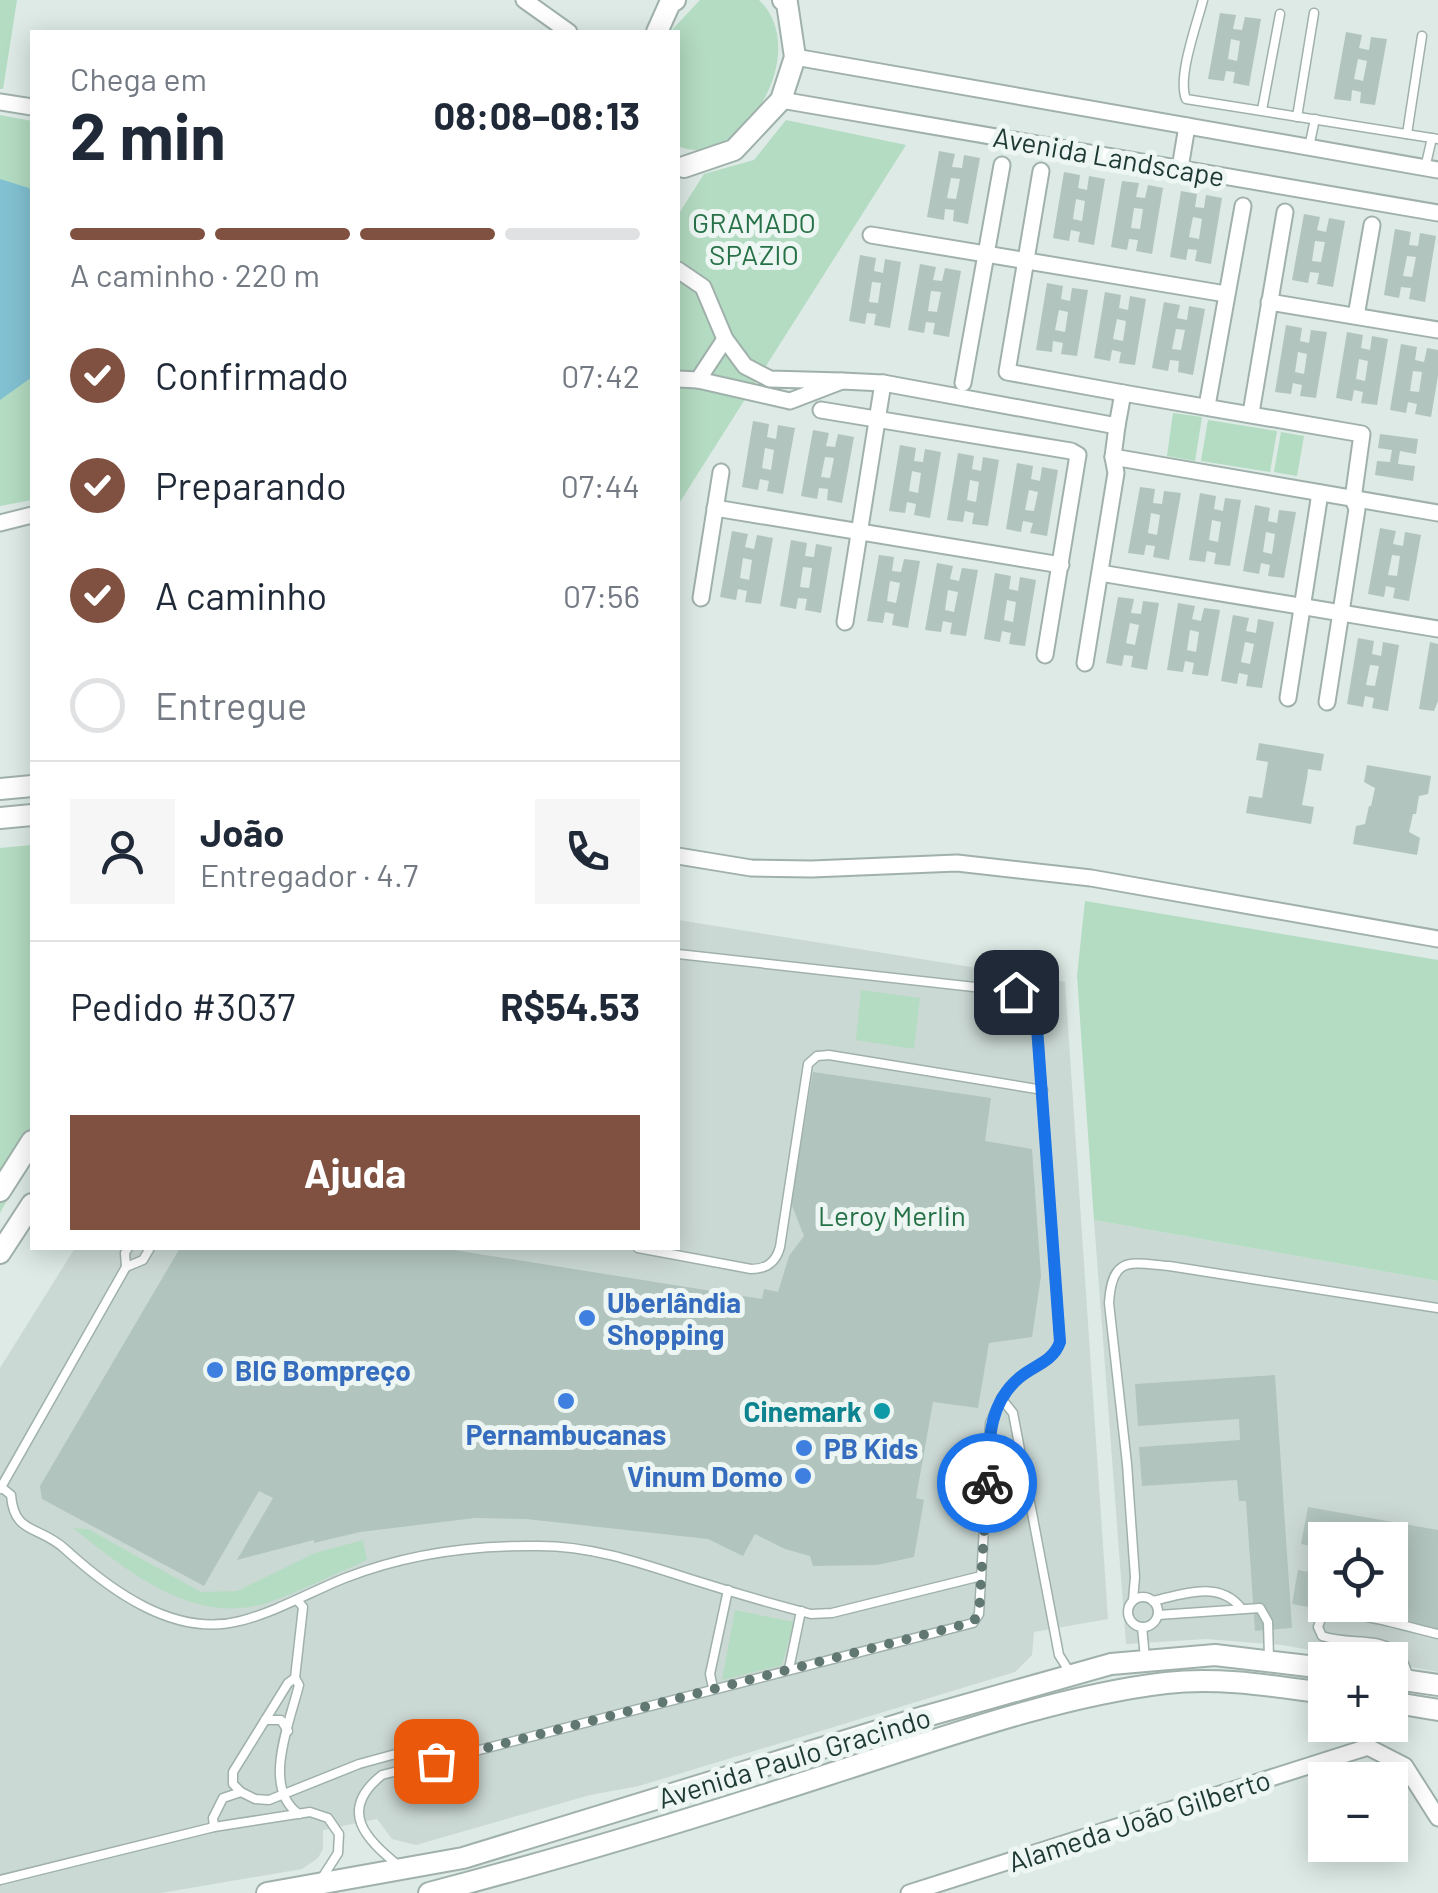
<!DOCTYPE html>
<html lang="pt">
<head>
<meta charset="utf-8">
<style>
  body { margin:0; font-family:Barlow,sans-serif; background:#f6f6f7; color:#1f2937; height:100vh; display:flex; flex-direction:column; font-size:38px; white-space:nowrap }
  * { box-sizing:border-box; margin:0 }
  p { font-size:32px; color:#747a83 }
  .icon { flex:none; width:55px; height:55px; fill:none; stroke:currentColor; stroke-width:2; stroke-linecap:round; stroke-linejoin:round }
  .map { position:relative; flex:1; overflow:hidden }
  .sheet { position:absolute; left:30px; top:30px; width:650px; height:1220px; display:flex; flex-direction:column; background:#fff; border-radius:0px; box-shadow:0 5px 25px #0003 }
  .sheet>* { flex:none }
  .tools { position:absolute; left:1308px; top:1522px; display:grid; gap:20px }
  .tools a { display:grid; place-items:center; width:100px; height:100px; border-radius:0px; background:#fff; box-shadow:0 5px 25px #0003; font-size:50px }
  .pin { position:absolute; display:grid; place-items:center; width:85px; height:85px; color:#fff; margin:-42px; border-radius:20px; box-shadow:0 5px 15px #0006 }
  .courier { position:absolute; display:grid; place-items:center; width:100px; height:100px; margin:-50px; border:8px solid #1a73e8; border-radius:50%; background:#fff; color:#222; box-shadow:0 2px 12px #0007 }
  .head em { font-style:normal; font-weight:700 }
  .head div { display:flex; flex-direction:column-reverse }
  .head { display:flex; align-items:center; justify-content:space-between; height:170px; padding:0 40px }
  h1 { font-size:65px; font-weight:700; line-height:75px }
  .bar { display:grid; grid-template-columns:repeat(4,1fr); gap:15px 10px; align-content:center; height:120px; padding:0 40px }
  .bar i { height:12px; border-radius:8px; background:#e0e1e3 }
  .bar .on { background:#805141 }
  .bar p { grid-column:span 4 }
  .line { display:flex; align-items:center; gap:25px; padding:0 40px; border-top:2px solid #e0e1e3 }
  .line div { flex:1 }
  .round { display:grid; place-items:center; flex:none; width:105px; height:105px; border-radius:0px; background:#f6f6f7 }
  ol { padding:0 40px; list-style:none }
  li { display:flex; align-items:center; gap:30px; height:110px }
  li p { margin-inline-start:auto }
  li .icon { padding:10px; border-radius:50%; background:#805141; color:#fff; stroke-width:4 }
  li:last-child { color:#747a83 }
  li i { width:55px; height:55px; border:5px solid #e0e1e3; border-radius:50% }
  .primary-button { display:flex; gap:20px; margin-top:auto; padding:20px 40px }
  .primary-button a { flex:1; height:115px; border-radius:0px; background:#805141; color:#fff; font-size:40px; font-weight:700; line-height:115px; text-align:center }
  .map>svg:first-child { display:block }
  .built { fill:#cbd9d4; fill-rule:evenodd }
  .green { fill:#b4dcc2 }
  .water { fill:#82c1d2 }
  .building { fill:#b2c4be; fill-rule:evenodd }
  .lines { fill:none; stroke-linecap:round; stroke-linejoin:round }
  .service-casing { stroke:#a0b1ac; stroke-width:11 }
  .minor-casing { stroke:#a0b1ac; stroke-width:19 }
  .tertiary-casing { stroke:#a0b1ac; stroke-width:24 }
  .service { stroke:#fff; stroke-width:8 }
  .minor { stroke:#fff; stroke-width:15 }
  .tertiary { stroke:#fff; stroke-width:20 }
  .done { stroke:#617772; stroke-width:10; stroke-dasharray:0 18 }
  .route { stroke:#1a73e8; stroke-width:12 }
  .shop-dot { fill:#3f7fe0; stroke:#edf6f2; stroke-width:4 }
  .culture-dot { fill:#0f9aa8; stroke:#edf6f2; stroke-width:4 }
  .labels { text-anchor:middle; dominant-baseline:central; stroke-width:10; stroke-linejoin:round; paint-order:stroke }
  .street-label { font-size:28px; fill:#1e3934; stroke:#edf6f2 }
  .park-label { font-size:28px; fill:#277148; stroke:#edf6f2 }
  .shop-label { font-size:28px; font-weight:bold; fill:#366cbe; stroke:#edf6f2; text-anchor:start }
  .culture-label { font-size:28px; font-weight:bold; fill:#0d838f; stroke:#edf6f2; text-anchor:end }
</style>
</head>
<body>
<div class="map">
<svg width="1438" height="1893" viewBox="0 0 1438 1893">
  <rect width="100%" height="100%" fill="#ddeae5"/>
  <g class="built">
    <path d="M678,920L1065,982L1108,1619L1034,1632L1032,1655L1015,1672L639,1786L590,1795L416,1845L392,1839L377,1819L323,1830V1849L318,1858L302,1869L161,1893H0V1368L75,1248H678Z"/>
    <path d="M1094,1220L1438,1281V1672L1390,1663V1660H1369L1282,1645L1206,1639L1126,1644ZM1325,1540H1390V1605H1325Z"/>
  </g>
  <g class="green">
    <path d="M0,0H17L3,89H0Z"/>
    <path d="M700,0H759C815,54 737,173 678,146V32H670Z"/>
    <path d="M0,115L32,121V500L0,506Z"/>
    <path d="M786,120L906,145L678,505V215L704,174L754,160Z"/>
    <path d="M1173,413L1202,417L1195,461L1167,456Z"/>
    <path d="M1208,420L1277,431L1270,472L1201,461Z"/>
    <path d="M1281,432L1304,436L1297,476L1274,472Z"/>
    <path d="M32,845V1155L0,1213V848Z"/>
    <path d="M1085,901L1438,960V1281L1094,1220L1077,976Z"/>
    <path d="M861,990L920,998L914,1049L856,1040Z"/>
    <path d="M73,1528L88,1529L201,1592L237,1591L315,1553L363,1540L367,1560C334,1574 301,1591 267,1603C193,1626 127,1571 73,1528Z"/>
    <path d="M735,1610L794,1622L782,1665L722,1680Z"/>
  </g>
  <path class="water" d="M0,179L29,188L32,197V377L0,400Z"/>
  <g class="building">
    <path d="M1220,13L1236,15L1233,29L1242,30L1245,17L1261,19L1249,86L1233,83L1235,72L1226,71L1224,81L1208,79ZM1231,39L1240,41L1237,61L1228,59Z"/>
    <path d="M1346,32L1362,35L1359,48L1369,50L1371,37L1387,39L1375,105L1360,103L1361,92L1352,90L1351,101L1334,99ZM1358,59L1367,61L1363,81L1354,79Z"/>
    <path d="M939,151L955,154L952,167L962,168L964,155L980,158L968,224L953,221L954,210L945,209L944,220L927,217ZM951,178L960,179L956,199L947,198Z"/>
    <path d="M1064,172L1080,175L1078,188L1087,190L1089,176L1105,179L1094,245L1078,242L1080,232L1071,230L1069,241L1053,238ZM1076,199L1085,201L1082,221L1073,219Z"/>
    <path d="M1122,181L1139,183L1136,197L1145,198L1148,185L1163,188L1152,254L1136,251L1138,240L1129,239L1127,250L1111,247ZM1134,208L1143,209L1140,229L1131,228Z"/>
    <path d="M1181,191L1197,194L1195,207L1204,208L1206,195L1222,198L1211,264L1195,261L1197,250L1188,249L1186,260L1170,257ZM1193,217L1202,219L1199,239L1189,237Z"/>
    <path d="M1304,214L1320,217L1317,230L1326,232L1329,218L1345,221L1333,287L1317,284L1319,273L1310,272L1308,283L1292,280ZM1315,241L1325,242L1321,262L1312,261Z"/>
    <path d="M1395,229L1411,232L1409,245L1418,246L1420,233L1436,236L1425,302L1409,299L1411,288L1401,287L1399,298L1384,295ZM1407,256L1416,257L1412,277L1403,276Z"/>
    <path d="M860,255L876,258L874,271L883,273L885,259L901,262L890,328L874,325L876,314L867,313L865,324L849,321ZM872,282L881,283L878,303L869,302Z"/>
    <path d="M920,264L936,267L933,280L942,281L945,268L961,271L949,337L933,334L935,323L926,322L924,333L908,330ZM931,291L941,292L937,312L928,311Z"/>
    <path d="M1047,283L1063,286L1061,299L1070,301L1072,288L1088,290L1077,356L1061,354L1063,343L1053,341L1052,352L1036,350ZM1059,310L1068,312L1065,332L1055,330Z"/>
    <path d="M1105,292L1121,295L1119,308L1128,310L1130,296L1146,299L1135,365L1119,363L1121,352L1112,350L1110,361L1094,358ZM1117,319L1126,321L1123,341L1113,339Z"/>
    <path d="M1164,302L1180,305L1177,318L1187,320L1189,306L1205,309L1193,375L1178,372L1179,361L1170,360L1168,371L1152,368ZM1176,329L1185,330L1181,350L1172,349Z"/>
    <path d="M1286,325L1302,328L1300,341L1309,343L1311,330L1327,332L1316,398L1300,396L1302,385L1293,383L1291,394L1275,392ZM1298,352L1307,354L1304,374L1295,372Z"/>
    <path d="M1347,332L1363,335L1361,348L1370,350L1372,336L1388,339L1377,405L1361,403L1363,392L1354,390L1352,401L1336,398ZM1359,359L1368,361L1365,381L1356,379Z"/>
    <path d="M1401,344L1417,347L1415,360L1424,362L1427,348L1438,350V376L1431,417L1415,414L1417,404L1408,402L1406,413L1390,410ZM1413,371L1422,372L1419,392L1410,391Z"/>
    <path d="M753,421L769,424L767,437L776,439L778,425L795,428L783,494L767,491L769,481L760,479L758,490L742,487ZM765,448L774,450L771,470L762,468Z"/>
    <path d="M813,430L829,433L826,446L835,447L838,434L854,437L842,503L827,500L828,489L819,488L817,499L801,496ZM825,457L834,458L830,478L821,477Z"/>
    <path d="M1380,434L1418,439L1416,454L1400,451L1398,464L1415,466L1413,481L1375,475L1377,461L1390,462L1392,450L1378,448Z"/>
    <path d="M900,445L916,448L914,461L923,462L925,449L941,452L930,518L914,515L916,504L907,502L905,513L889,511ZM912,471L921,473L918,493L909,491Z"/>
    <path d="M958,453L974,456L972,469L981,471L983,457L999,460L988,526L972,524L974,513L965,511L963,522L947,520ZM970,480L979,482L976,502L967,500Z"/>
    <path d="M1017,463L1033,466L1031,479L1040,481L1042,467L1058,470L1047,536L1030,533L1033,523L1023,521L1021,532L1006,529ZM1029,490L1038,492L1034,511L1025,510Z"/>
    <path d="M1140,487L1155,489L1153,503L1162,504L1164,491L1181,493L1169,560L1153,557L1155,546L1146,545L1144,555L1128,553ZM1151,513L1160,515L1157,535L1148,533Z"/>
    <path d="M1200,493L1216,496L1214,509L1223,511L1225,498L1241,500L1230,566L1214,564L1216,553L1207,551L1205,562L1189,560ZM1212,520L1221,522L1218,542L1209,540Z"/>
    <path d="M1255,505L1270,508L1268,521L1277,523L1279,510L1296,512L1284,578L1268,576L1270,565L1261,563L1259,574L1243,571ZM1266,532L1275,534L1272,554L1263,552Z"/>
    <path d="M1380,528L1396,531L1393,544L1403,546L1405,532L1421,535L1409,601L1393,598L1395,588L1386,586L1384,597L1368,594ZM1392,555L1400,556L1397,576L1388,575Z"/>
    <path d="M732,531L748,534L745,547L754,549L757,535L773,538L761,604L745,602L747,591L738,589L736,600L720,597ZM743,558L752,560L749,580L740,578Z"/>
    <path d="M791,540L807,543L805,556L814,557L816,544L832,547L821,613L805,610L807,599L798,598L796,609L780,606ZM803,567L812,568L809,588L800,587Z"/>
    <path d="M879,555L894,557L892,571L901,572L904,559L920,561L908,628L892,625L894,614L885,612L883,623L867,621ZM890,581L900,583L896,603L887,601Z"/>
    <path d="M937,563L953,566L950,579L959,581L962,568L978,570L966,636L950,634L952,623L943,621L941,632L925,630ZM948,590L958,592L954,612L945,610Z"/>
    <path d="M995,573L1011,576L1009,589L1018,591L1020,577L1036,580L1025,646L1009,644L1011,633L1002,631L1000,642L984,639ZM1007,600L1016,602L1013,622L1004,620Z"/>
    <path d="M1118,597L1134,599L1131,613L1141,614L1143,601L1159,603L1147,670L1131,667L1133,656L1124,655L1122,666L1106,663ZM1130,623L1139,625L1135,645L1126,643Z"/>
    <path d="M1178,603L1195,606L1192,619L1201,621L1204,608L1220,610L1208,676L1192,674L1194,663L1185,661L1183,672L1167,670ZM1190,630L1199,632L1196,652L1187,650Z"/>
    <path d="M1233,615L1249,618L1246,631L1256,633L1258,619L1274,622L1262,688L1246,686L1248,675L1239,673L1237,684L1221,681ZM1245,642L1254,644L1250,664L1241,662Z"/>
    <path d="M1358,638L1374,641L1372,654L1381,656L1383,642L1399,645L1388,711L1372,708L1374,698L1365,696L1363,707L1347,704ZM1370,665L1379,666L1375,686L1366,685Z"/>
    <path d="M1430,642L1438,644V701L1434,711L1419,709Z"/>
    <path d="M1259,743L1324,754L1321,771L1308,769L1307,778L1302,805L1314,807L1311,824L1246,813L1249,796L1262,798L1268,762L1256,760Z"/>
    <path d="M1367,765L1431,776L1428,794L1419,796L1416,814H1413L1409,832L1420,838L1417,855L1353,844L1356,826L1365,824L1369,806H1371L1375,788L1364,782Z"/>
    <path d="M813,1072L991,1098L985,1141L1032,1149L1041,1276L1032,1337L989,1343L978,1408L933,1402L916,1498L924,1500L914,1557L877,1565L813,1566L810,1556L785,1549L755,1534L743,1556L708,1539L526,1519L475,1518L360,1532L314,1543V1540L237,1560L273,1498L259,1491L204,1586L42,1499L40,1486L180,1248H455L454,1250L762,1299L764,1289L778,1292L789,1256L804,1236L791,1203Z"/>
    <path d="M1275,1375L1292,1628L1255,1631L1246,1501H1239L1237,1480L1142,1486L1139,1447L1240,1440L1239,1419L1138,1426L1135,1384Z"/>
    <path d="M1308,1507L1438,1530V1631L1292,1604L1298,1570L1325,1575V1605H1390V1587L1400,1588L1405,1564L1390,1561V1540H1325V1549L1301,1544Z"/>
  </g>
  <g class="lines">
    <defs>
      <g id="service">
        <path d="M1203,0C1197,24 1177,77 1186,99L1438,139"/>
        <path d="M1262,110L1280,14"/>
        <path d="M1297,117L1314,13"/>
        <path d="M1407,134L1422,36"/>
        <path d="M1309,147L1315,119"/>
        <path d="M1425,168L1432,138"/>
        <path d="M638,1248L751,1269C767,1269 776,1262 780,1247L808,1064L817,1056L829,1055L1043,1090"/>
        <path d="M126,1267L143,1260L150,1248"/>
        <path d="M1001,1398L1013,1413L1059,1655L1069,1671"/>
        <path d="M1,1487L11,1495C14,1535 39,1525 65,1549C110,1590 174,1638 240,1621C276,1612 310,1592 345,1578C406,1554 475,1545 539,1546C591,1546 638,1562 687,1578C728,1591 769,1603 811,1614L832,1613L981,1576"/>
        <path d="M0,1489L126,1267L125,1253L128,1248"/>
        <circle cx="1143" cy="1612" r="15"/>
        <path d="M297,1600L303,1607L295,1678L299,1685C290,1722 261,1788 299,1814"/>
        <path d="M1133,1600L1135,1577L1127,1464L1109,1303C1112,1255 1130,1263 1169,1266L1438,1308"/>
        <path d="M1153,1601C1183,1594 1219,1580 1241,1608"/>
        <path d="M1158,1615L1260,1608L1268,1622L1269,1658"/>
        <path d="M1142,1627L1145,1658"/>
        <path d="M789,1669L801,1611"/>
        <path d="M1408,1676C1397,1629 1357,1648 1322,1636L1318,1627L1322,1616C1345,1607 1411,1628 1438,1634"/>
        <path d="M295,1678L288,1683L233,1772V1784L241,1792L255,1799L269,1800L359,1764L443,1741L462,1754"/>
        <path d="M713,1688L710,1674L728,1590"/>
        <path d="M265,1720H281L288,1731"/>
        <path d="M1367,1725L1368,1747"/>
        <path d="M214,1827L213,1818L223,1798L241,1792"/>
        <path d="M399,1866C366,1839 337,1811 382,1775L973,1623L979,1614L990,1423C997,1407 1004,1391 1017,1380C1033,1366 1053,1363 1060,1342L1035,1000L1028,993L678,954"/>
        <path d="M0,1880L214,1827L310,1812L328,1818L339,1834L338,1853L322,1878"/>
      </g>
      <g id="minor">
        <path d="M524,0L569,32"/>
        <path d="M795,57L1438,170"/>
        <path d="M781,100L1438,213"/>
        <path d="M0,102L32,107"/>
        <path d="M1180,168L1187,126"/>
        <path d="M1041,171L1007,372L1123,393"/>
        <path d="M871,235L1226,294"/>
        <path d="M678,270L703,287L725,339L745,366L770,379L842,381L790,401L698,380L678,379"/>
        <path d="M1269,302L1438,330"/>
        <path d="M1356,316L1372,225"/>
        <path d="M698,380L725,339"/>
        <path d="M842,381L883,383L1117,426L1123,393L1362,434L1353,499L1357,509L1327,702"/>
        <path d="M963,383L1002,165"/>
        <path d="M1207,406L1243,206"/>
        <path d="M821,410L1071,451L1078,455L1045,655"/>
        <path d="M1251,413L1285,212"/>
        <path d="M1113,457L1438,513"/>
        <path d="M715,508L1061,565"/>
        <path d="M0,523L32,515"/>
        <path d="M1100,573L1438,629"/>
        <path d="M701,598L721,472"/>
        <path d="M845,622L883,383"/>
        <path d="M1085,663L1116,473L1113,457L1117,426"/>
        <path d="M1288,698L1320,493"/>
        <path d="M678,856L751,868L812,869L957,863L1091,878L1438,939"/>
        <path d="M909,1893L1368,1747L1405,1766L1438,1818"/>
      </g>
      <g id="tertiary">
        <path d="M657,32L670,3L675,0"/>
        <path d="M684,167L734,150L781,100L795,57L787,3L783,0"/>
        <path d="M0,789L32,786"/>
        <path d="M0,818L32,815"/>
        <path d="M0,1191L32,1141"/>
        <path d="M0,1253L32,1204"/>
        <path d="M1390,1678L1438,1685"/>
        <path d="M1390,1702L1438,1710"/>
        <path d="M267,1893L463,1858L923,1717L1111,1664L1215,1655L1325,1668"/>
        <path d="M429,1893C564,1858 698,1817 830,1774C936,1740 1056,1696 1166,1683C1220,1677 1272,1686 1325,1693"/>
      </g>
    </defs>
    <use href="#service" class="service-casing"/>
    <use href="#minor" class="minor-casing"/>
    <use href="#tertiary" class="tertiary-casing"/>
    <use href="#service" class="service"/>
    <use href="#minor" class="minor"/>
    <use href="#tertiary" class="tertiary"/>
  </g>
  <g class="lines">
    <path class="done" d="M436,1761L973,1622L979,1614L987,1483"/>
    <path class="route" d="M987,1483C989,1445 987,1405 1019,1378C1034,1365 1053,1362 1060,1342L1035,1000L1028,993L1016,992"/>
  </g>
  <g class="shop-dot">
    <circle cx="587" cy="1318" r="10"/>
    <circle cx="215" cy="1370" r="10"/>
    <circle cx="566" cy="1401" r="10"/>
    <circle cx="804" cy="1448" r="10"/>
    <circle cx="803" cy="1476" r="10"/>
  </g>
  <circle class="culture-dot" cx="882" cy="1411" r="10"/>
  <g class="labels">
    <g class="street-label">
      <text transform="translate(1109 156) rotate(10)">Avenida Landscape</text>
      <text transform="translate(794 1757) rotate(-17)">Avenida Paulo Gracindo</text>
      <text transform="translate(1139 1820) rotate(-18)">Alameda João Gilberto</text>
    </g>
    <g class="park-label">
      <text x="754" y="222">GRAMADO<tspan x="754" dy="32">SPAZIO</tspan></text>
      <text x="892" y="1215">Leroy Merlin</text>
    </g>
    <g class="shop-label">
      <text x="607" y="1302">Uberlândia<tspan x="607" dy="32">Shopping</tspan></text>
      <text x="235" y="1370">BIG Bompreço</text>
      <text x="566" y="1434" text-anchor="middle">Pernambucanas</text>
      <text x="824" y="1448">PB Kids</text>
      <text x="783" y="1476" text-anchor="end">Vinum Domo</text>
    </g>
    <g class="culture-label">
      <text x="862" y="1411">Cinemark</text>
    </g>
  </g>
</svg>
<div class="tools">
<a><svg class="icon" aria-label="locate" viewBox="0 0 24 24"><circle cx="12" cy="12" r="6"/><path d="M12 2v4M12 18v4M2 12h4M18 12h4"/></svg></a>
<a>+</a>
<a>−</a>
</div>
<div class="pin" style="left:436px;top:1761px;background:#ea580c"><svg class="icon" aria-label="bag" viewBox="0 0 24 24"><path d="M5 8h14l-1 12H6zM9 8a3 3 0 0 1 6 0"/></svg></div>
<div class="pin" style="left:1016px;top:992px;background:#1f2937"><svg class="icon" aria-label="home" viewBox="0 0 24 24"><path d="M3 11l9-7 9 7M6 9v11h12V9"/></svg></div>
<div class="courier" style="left:987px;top:1483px"><svg class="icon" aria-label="bike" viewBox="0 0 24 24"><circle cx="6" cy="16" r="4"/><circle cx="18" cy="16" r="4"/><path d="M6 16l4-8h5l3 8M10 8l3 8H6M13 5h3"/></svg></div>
<section class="sheet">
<div class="head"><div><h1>2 min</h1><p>Chega em</p></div><em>08:08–08:13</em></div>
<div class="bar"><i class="on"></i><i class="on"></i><i class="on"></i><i></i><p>A caminho · 220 m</p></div>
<ol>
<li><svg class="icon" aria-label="check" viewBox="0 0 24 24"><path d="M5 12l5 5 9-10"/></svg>Confirmado<p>07:42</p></li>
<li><svg class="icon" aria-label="check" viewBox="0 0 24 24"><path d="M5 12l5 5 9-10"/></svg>Preparando<p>07:44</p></li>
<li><svg class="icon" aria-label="check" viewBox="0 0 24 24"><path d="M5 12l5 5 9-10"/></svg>A caminho<p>07:56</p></li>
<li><i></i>Entregue</li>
</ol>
<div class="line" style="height:180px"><a class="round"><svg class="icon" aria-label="person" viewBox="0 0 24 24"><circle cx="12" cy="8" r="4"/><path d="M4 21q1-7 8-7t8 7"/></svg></a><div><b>João</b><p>Entregador · 4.7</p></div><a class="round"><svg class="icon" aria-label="phone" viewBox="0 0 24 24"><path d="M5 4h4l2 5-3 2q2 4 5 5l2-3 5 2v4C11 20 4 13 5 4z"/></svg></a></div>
<div class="line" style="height:130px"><div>Pedido #3037</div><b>R$54.53</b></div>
<div class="primary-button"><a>Ajuda</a></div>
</section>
</div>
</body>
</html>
